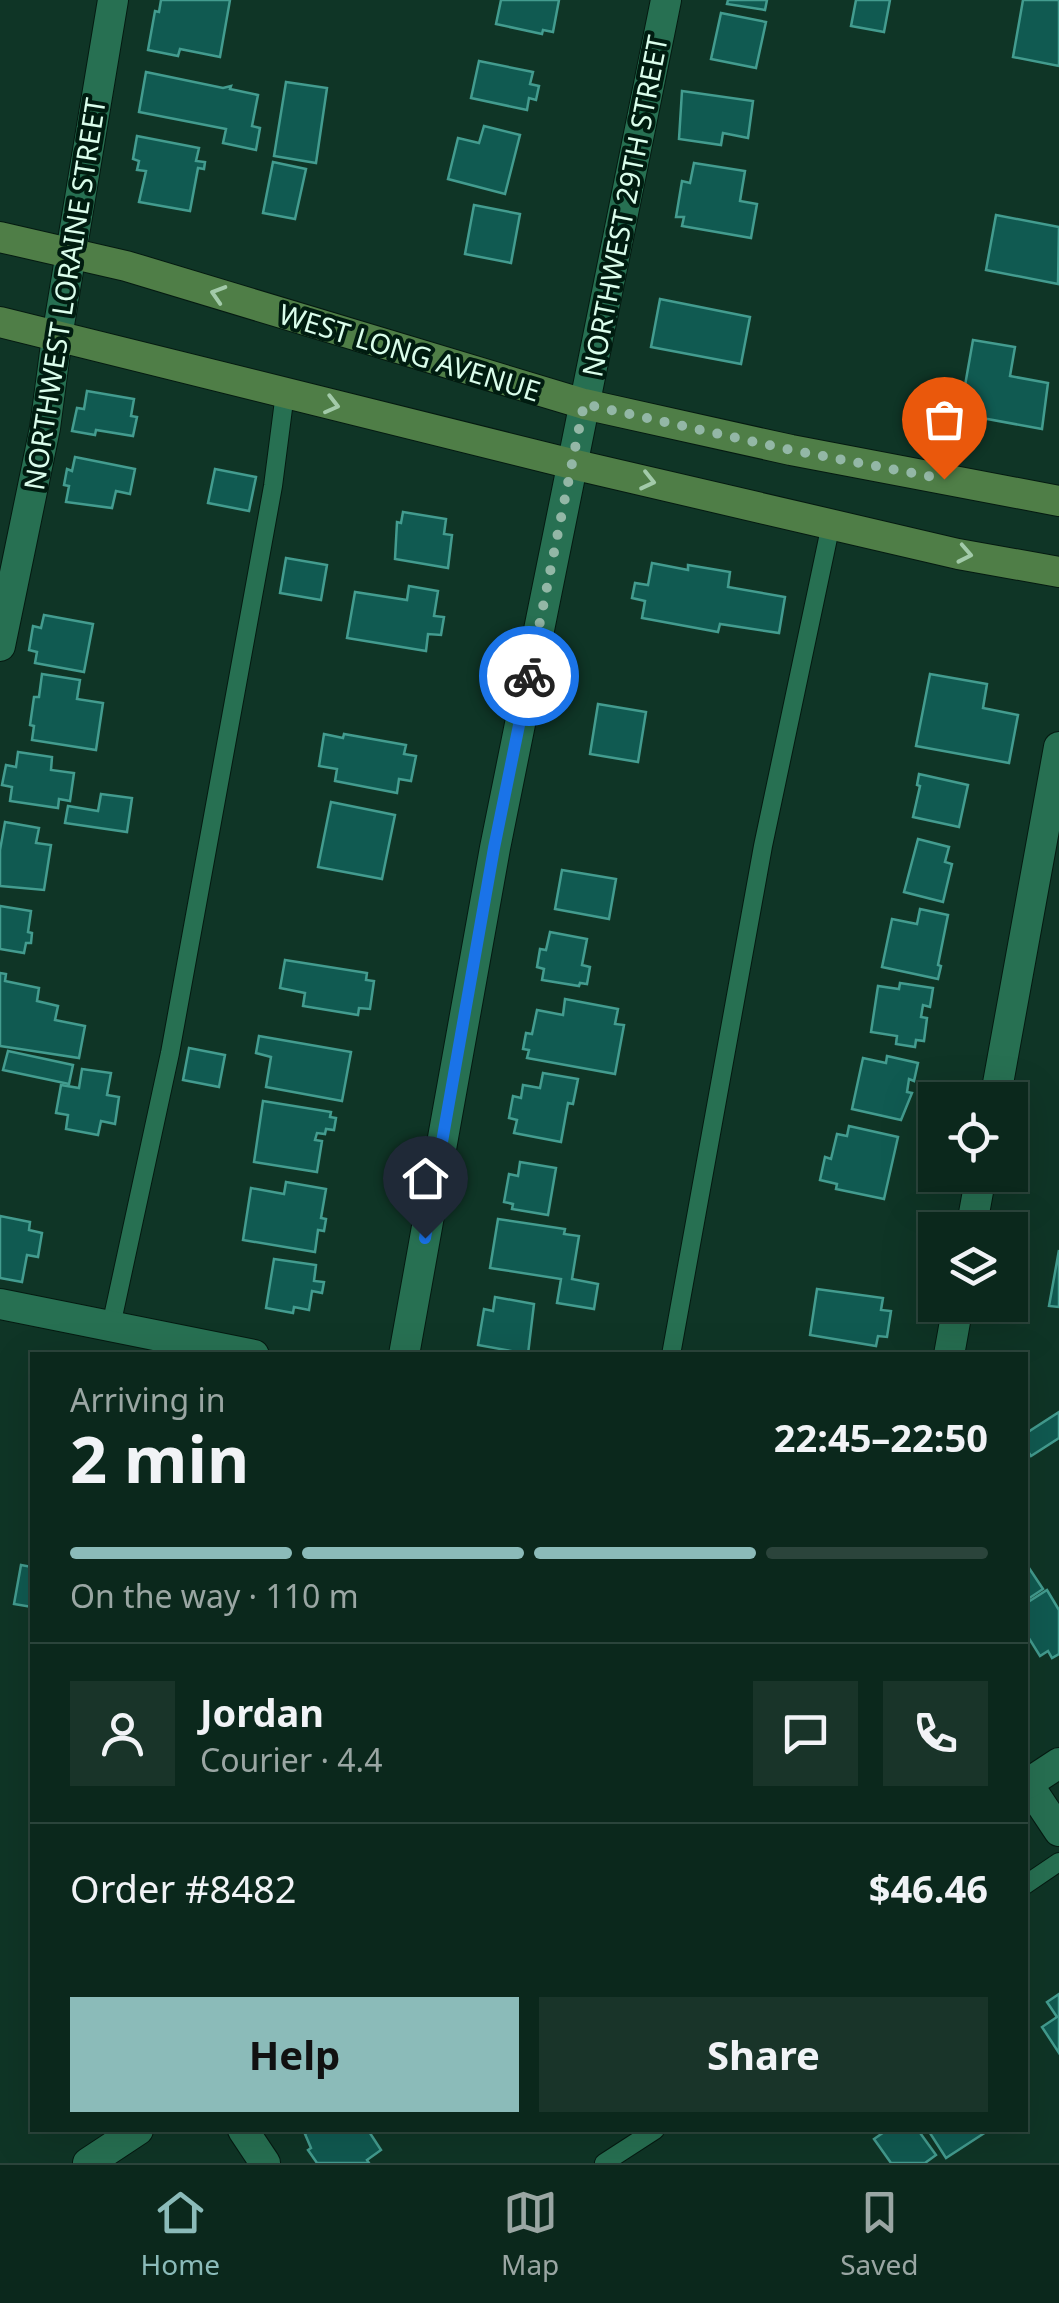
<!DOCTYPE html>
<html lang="en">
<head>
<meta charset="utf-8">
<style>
  body { margin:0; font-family:"Noto Sans",sans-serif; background:#193429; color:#f1f3f6; height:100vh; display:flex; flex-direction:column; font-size:38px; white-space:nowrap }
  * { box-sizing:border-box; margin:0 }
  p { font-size:32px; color:#9aa6a3 }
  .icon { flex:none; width:55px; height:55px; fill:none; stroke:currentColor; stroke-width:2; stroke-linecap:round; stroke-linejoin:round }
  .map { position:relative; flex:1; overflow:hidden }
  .sheet { position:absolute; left:30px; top:1352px; width:998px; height:780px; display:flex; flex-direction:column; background:#0b281c; border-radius:0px; box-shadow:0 10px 40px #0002,0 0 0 2px #2b443b }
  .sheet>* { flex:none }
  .fabs { position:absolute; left:918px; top:1082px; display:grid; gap:20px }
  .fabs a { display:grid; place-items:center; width:110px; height:110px; border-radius:0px; background:#0b281c; box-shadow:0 10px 40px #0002,0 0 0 2px #2b443b; font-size:50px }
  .pin { position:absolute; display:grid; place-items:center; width:85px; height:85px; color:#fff; margin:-102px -42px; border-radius:50% 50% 50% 0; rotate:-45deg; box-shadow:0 0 10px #0007 }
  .pin .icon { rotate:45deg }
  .courier { position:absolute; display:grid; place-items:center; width:100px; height:100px; margin:-50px; border:8px solid #1a73e8; border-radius:50%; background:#fff; color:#222; box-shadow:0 2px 12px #0007 }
  .overview em { font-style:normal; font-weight:700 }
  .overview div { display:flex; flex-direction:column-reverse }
  .overview { display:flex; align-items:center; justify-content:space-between; height:170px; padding:0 40px }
  h1 { font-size:65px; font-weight:700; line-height:75px }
  .bar { display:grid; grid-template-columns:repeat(4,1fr); gap:15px 10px; align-content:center; height:120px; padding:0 40px }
  .bar i { height:12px; border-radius:8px; background:#2b443b }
  .bar .current { background:#8bbbb9 }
  .bar p { grid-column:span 4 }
  .line { display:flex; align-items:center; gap:25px; padding:0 40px; border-top:2px solid #2b443b }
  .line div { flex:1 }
  .round { display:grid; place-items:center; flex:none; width:105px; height:105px; border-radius:0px; background:#193429 }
  .button { display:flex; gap:20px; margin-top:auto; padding:20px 40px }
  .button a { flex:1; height:115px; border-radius:0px; background:#8bbbb9; color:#111; font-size:40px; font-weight:700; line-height:115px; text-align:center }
  .button a+a { background:#193429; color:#f1f3f6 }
  .dock { display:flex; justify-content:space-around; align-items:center; height:140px; border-top:2px solid #2b443b; background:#0b281c; font-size:28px; color:#9aa6a3 }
  .dock a { display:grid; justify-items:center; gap:5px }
  .dock .current { color:#8bbbb9 }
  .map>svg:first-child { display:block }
  .building { fill:#105a51; stroke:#439c8f; stroke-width:2.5 }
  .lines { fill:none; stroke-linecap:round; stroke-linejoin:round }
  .service-casing { stroke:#051a11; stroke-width:20 }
  .minor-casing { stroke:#051a11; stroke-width:32 }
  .secondary-casing { stroke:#051a11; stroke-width:32 }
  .service { stroke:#277052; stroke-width:18 }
  .minor { stroke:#277052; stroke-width:30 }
  .secondary { stroke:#4f7e47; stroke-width:30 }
  .oneway { stroke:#a2caa9 }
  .done { stroke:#93b7a6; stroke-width:10; stroke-dasharray:0 18 }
  .route { stroke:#1a73e8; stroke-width:12 }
  .labels { text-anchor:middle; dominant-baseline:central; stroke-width:8; stroke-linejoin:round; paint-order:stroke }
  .street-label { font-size:28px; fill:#dafdeb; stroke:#001c10 }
</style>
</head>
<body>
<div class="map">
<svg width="1059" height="2163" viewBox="0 0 1059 2163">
  <rect width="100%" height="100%" fill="#0f3526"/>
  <g class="building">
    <path d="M161,0H230L220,57L180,49L178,56L148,50L155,11L159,12Z"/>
    <path d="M501,0H559L553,32L543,30L542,34L496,24Z"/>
    <path d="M728,0H767L765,10L727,4Z"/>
    <path d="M856,0H890L884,32L851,26Z"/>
    <path d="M1023,0H1059V66L1013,57Z"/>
    <path d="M721,13L766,22L756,68L711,59Z"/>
    <path d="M479,61L533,72L530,84L539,86L536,100L529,98L527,110L471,98Z"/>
    <path d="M146,72L223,88L231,86L230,89L258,95L252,126L260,128L256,150L223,143L226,129L139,112Z"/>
    <path d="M286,82L327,88L316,163L274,156Z"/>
    <path d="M682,91L753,101L748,138L723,133L721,145L679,139Z"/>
    <path d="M484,126L520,135L505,194L448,179L458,138L479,143Z"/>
    <path d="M137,136L199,148L196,161L205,162L204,169L198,168L190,211L139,202L146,171L137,170L139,161L133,159Z"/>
    <path d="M273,162L306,169L295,219L263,213Z"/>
    <path d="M694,163L745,171L740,201L757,204L751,238L682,226L684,217H676L682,181L690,183Z"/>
    <path d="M474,205L520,214L511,263L465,254Z"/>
    <path d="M996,215L1059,227L1058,284L986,270Z"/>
    <path d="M660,299L750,317L741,364L651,347Z"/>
    <path d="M973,340L1015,347L1010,376L1048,383L1042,429L960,414Z"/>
    <path d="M87,391L134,399L131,416L137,417L133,436L96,430L95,435L72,431L77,408L84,409Z"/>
    <path d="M75,457L135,469L130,494L116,491L112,508L66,502L69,486L64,485L67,469L72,471Z"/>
    <path d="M215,469L256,477L249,511L208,503Z"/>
    <path d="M403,512L446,519L444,534L452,535L448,568L395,559L397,522L401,523Z"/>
    <path d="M286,558L327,565L321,600L280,593Z"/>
    <path d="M652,563L688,570V565L730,572L728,587L785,597L779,633L720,624L718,632L642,618L645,601L632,598L635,583L648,585Z"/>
    <path d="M409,586L438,591L434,616L444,617L441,635L428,634L426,651L347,638L355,592L407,600Z"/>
    <path d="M44,615L93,624L84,672L35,663L37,652L29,650L33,626L41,628Z"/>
    <path d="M42,674L80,680L77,699L103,703L96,750L32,740L34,726L30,725L34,697H39Z"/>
    <path d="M930,674L987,684L983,708L1018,715L1009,763L916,746Z"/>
    <path d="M598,704L646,712L638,762L590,754Z"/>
    <path d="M324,734L343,738L344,734L406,745L404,754L416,756L411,781L399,779L397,793L335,781L337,769L319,766Z"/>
    <path d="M18,752L52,757L51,770L74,773L70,801L59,799L58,808L10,801L12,787L2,785L6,765L16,767Z"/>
    <path d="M919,774L968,785L959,827L913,817L920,786L917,785Z"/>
    <path d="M101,794L132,798L127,832L65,823L68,806L98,811Z"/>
    <path d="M331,802L395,815L382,879L318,867Z"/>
    <path d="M5,822L39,828L36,843L51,845L44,890L0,886V850Z"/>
    <path d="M918,839L949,847L945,862L952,864L943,902L904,892Z"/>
    <path d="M562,870L616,879L609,919L555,909Z"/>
    <path d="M0,906L31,911L28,932L32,933L31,943H26L24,953L0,949Z"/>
    <path d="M920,909L948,915L938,965L941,966L938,979L882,967L892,919L917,924Z"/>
    <path d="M550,932L587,939L582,965L590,967L587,984L580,983L579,986L542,980L544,969L537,967L540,949L546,950Z"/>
    <path d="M285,960L367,973L366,980L374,981L370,1009L359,1008L358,1015L303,1006L305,993L280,988Z"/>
    <path d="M0,973L6,974L5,981L39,988L37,1001L58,1006L55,1020L85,1026L79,1058L0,1046Z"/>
    <path d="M900,983L933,988L930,1007L923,1005L921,1017L927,1018L924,1041L916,1040L915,1047L896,1044L897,1036L871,1032L878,986L899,989Z"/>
    <path d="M565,999L618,1009L615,1024L624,1025L615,1074L527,1058L529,1050L523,1049L526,1033L532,1034L537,1010L563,1015Z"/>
    <path d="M259,1036L351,1052L342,1101L266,1087L271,1057L256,1053Z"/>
    <path d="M189,1048L225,1055L219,1087L183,1080Z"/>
    <path d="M8,1051L73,1065L69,1084L3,1070Z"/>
    <path d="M887,1056L918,1063L914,1081L909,1079L907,1092L912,1093L901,1120L852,1109L863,1058L886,1063Z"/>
    <path d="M82,1069L111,1073L107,1095L119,1097L115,1124L101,1121L98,1135L66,1129L68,1115L56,1113L61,1085L79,1088Z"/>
    <path d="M543,1073L578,1079L573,1104L568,1103L561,1142L514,1133L517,1120L509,1118L513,1096L521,1098L523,1085L540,1088Z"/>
    <path d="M263,1101L331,1112L330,1117L336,1118L334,1130L326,1129L325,1134L317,1133L315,1140L322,1141L317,1172L254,1162Z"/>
    <path d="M849,1126L898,1137L884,1199L836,1189L837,1184L820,1180L825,1157L831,1159L837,1134L847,1136Z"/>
    <path d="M520,1162L556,1168L548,1215L512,1209L513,1204L504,1202L509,1174L518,1176Z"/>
    <path d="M286,1182L326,1189L321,1218L326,1219L324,1231L318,1230L315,1252L243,1240L251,1188L284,1194Z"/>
    <path d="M0,1216L30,1222L29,1230L42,1233L38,1257L27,1255L22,1282L0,1278Z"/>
    <path d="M498,1219L565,1229L564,1234L579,1236L572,1279L598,1284L594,1309L557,1303L561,1279L490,1268Z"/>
    <path d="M1059,1250V1307L1049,1306Z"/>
    <path d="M274,1259L316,1265L314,1281L324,1282L322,1293L312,1291L309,1310L294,1307L293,1313L266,1308Z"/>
    <path d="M817,1289L883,1298L881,1310L891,1311L887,1337L878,1336L876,1346L810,1335Z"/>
    <path d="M495,1297L534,1304L528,1354L478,1345L484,1309L493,1311Z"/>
    <path d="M1059,1412V1438L1031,1456L1025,1447V1434Z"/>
    <path d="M1025,1562L1043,1589L1025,1601Z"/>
    <path d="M21,1565L32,1567V1607L14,1604Z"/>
    <path d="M1047,1590L1059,1610V1654L1052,1658L1048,1651L1040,1656L1025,1632V1604Z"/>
    <path d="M1059,1994V2053L1042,2027L1057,2017L1047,2002Z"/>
    <path d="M312,2130H368L381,2150L367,2160L369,2163H317L308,2150L311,2148L305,2134Z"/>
    <path d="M887,2130H918L936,2155L925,2163H891L874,2139Z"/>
    <path d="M928,2130H989L946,2158Z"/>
  </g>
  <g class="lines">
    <defs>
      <g id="service">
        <path d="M111,1326L170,1053L273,486L285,393"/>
        <path d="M671,1355L763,846L831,524"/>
        <path d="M1025,1885L1059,1862"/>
        <path d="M604,2163L655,2130"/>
      </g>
      <g id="minor">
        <path d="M0,646L45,428L57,337L113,0"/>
        <path d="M995,1100L1059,747"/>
        <path d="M971,1230L981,1175"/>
        <path d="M0,1304L254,1355"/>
        <path d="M404,1355L495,848L666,0"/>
        <path d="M949,1355L958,1305"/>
        <path d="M1025,1780L1059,1831"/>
        <path d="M1027,1784L1059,1763"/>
        <path d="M243,2130L265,2163"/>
        <path d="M88,2163L138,2130"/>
      </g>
      <g id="secondary">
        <path d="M0,237L126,266L584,404L791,450L1059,501"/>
        <path d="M0,322L572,464L958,554L1059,572"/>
      </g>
    </defs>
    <use href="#service" class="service-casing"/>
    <use href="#minor" class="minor-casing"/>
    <use href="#secondary" class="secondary-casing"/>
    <use href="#service" class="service"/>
    <use href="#minor" class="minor"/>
    <use href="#secondary" class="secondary"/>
  </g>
  <defs><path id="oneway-chevron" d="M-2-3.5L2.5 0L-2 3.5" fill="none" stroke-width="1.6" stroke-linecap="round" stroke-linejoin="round" transform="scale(2.5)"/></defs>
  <g class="oneway">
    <use href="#oneway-chevron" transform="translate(218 294) rotate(-163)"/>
    <use href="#oneway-chevron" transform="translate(332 405) rotate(14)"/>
    <use href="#oneway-chevron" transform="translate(648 481) rotate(13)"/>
    <use href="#oneway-chevron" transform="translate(965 554) rotate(11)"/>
  </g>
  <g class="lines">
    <path class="done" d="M529,676L584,404L791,450L944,479"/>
    <path class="route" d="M425,1238L494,848L529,676"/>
  </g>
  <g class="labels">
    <g class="street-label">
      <text transform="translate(624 206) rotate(-79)">NORTHWEST 29TH STREET</text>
      <text transform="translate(64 294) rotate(-81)">NORTHWEST LORAINE STREET</text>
      <text transform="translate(410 352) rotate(17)">WEST LONG AVENUE</text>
    </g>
  </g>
</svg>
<div class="fabs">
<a><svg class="icon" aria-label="locate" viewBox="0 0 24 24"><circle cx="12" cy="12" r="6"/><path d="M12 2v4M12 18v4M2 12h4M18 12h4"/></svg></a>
<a><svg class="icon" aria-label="layers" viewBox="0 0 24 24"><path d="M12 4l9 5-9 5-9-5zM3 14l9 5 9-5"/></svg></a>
</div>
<div class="pin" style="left:944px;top:479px;background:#ea580c"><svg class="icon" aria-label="bag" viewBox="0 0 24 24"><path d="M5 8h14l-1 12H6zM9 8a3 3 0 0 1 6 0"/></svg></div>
<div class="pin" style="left:425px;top:1238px;background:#1f2937"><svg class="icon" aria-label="home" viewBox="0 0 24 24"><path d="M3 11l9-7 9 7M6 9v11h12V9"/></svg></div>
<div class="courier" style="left:529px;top:676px"><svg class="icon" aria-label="bike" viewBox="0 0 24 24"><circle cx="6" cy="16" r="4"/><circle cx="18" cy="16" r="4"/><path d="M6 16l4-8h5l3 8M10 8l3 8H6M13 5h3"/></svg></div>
<section class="sheet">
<div class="overview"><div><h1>2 min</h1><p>Arriving in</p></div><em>22:45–22:50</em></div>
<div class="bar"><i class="current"></i><i class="current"></i><i class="current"></i><i></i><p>On the way · 110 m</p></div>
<div class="line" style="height:180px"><a class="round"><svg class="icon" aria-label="person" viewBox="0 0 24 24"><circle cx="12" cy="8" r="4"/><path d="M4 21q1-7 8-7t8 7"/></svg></a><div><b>Jordan</b><p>Courier · 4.4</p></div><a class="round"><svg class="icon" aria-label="chat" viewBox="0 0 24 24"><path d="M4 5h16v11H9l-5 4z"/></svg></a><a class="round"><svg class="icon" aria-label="phone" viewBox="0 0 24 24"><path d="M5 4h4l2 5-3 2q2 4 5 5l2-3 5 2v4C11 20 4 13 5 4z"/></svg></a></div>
<div class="line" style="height:130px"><div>Order #8482</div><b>$46.46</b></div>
<div class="button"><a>Help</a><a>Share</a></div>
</section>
</div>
<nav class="dock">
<a class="current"><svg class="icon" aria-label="home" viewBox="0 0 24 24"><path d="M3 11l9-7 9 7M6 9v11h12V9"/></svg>Home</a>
<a><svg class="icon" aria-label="map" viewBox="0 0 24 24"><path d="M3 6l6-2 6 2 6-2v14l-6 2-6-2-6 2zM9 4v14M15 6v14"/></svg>Map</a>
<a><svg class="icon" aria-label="saved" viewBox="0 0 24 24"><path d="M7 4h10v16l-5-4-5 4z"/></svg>Saved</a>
</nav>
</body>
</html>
